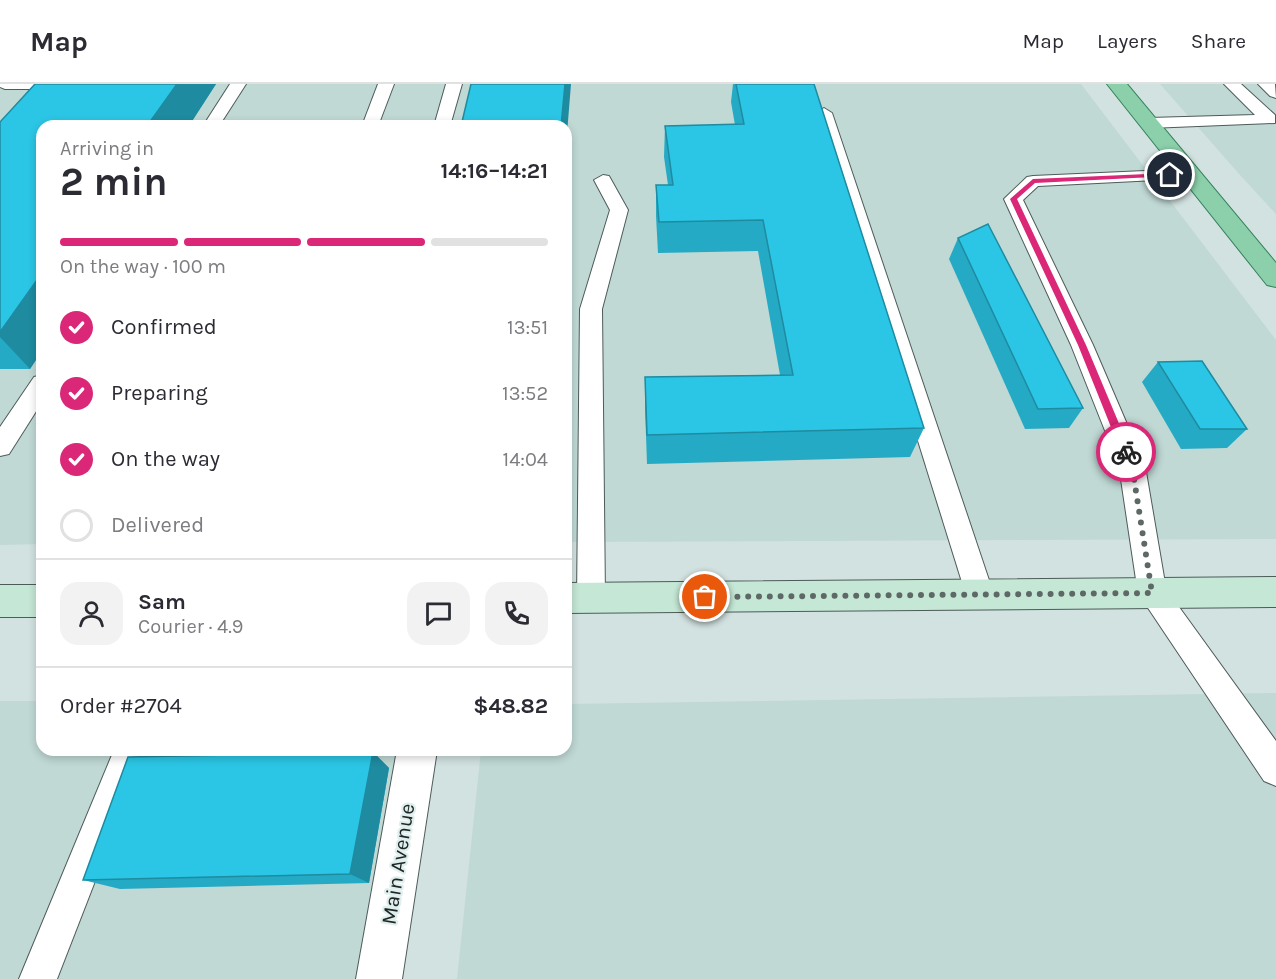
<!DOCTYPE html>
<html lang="en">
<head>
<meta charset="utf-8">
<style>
  body { margin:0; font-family:Karla,sans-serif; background:#f2f2f3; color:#2b2b33; height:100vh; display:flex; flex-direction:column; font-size:22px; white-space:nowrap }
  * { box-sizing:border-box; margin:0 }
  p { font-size:20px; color:#7c7c81 }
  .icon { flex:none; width:33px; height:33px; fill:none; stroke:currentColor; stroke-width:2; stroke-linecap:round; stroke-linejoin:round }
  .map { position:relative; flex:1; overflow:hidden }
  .sheet { position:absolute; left:36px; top:36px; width:536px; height:636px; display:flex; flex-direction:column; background:#fff; border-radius:18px; box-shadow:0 3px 9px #0003 }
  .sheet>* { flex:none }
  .pin { position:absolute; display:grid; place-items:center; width:51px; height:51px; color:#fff; margin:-26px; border:3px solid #fff; border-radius:50%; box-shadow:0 2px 6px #0007 }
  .courier { position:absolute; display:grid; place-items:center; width:60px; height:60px; margin:-30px; border:4px solid #db2777; border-radius:50%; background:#fff; color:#222; box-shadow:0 2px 8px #0007 }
  .overview em { font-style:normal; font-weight:700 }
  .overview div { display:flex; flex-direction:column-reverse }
  .overview { display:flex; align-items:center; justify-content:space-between; height:102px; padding:0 24px }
  h1 { font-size:39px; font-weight:700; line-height:45px }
  .bar { display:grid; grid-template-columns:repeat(4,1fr); gap:9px 6px; align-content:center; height:72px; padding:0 24px }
  .bar i { height:8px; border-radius:4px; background:#e1e1e2 }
  .bar .active { background:#db2777 }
  .bar p { grid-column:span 4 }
  .line { display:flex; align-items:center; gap:15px; padding:0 24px; border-top:2px solid #e1e1e2 }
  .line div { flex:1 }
  .round { display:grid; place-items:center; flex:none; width:63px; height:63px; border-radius:18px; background:#f2f2f3 }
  ol { padding:0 24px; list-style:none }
  li { display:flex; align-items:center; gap:18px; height:66px }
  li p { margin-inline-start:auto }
  li .icon { padding:6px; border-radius:50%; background:#db2777; color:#fff; stroke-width:4 }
  li:last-child { color:#7c7c81 }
  li i { width:33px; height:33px; border:3px solid #e1e1e2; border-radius:50% }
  header { display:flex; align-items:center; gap:36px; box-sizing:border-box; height:84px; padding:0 30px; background:#fff; border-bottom:2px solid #e1e1e2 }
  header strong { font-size:28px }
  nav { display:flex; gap:33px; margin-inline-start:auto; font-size:21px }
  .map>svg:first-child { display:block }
  .built { fill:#c0d9d5 }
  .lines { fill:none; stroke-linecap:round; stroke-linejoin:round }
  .lane-casing { stroke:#4d5b59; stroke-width:2 }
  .street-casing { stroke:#4d5b59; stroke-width:2 }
  .secondary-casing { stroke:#4d5b59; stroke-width:2 }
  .primary-casing { stroke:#338058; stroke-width:2 }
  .lane { fill:#fff; fill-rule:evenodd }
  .street { fill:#fff; fill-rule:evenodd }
  .secondary { fill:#c5e7d5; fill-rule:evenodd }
  .primary { fill:#8bd0ab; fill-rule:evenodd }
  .wall { fill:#25aac5 }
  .shaded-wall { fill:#1e8ba0 }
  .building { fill:#2bc6e5; stroke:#1e8ba0; stroke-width:1.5 }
  .route { fill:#db2777 }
  .done { stroke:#5e6866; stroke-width:6; stroke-dasharray:0 10.8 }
  .labels { text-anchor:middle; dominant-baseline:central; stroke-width:4.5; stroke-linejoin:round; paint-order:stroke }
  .near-street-label { font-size:21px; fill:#202625; stroke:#dfefed }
</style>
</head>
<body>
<header>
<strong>Map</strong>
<nav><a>Map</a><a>Layers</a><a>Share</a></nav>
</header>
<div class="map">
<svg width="1276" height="895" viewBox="0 0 1276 895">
  <rect width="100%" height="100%" fill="#d2e2e0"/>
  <g class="built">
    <path d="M0,0H1081L1276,256V455L566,458V42H42V460L0,461Z"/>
    <path d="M1160,0H1276V130L1240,91Z"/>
    <path d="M1276,609V895H457L481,666H566V620Z"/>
    <path d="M0,617H42V666H403L364,895H0Z"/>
  </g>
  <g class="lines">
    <defs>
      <g id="lane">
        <path d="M0,0H76L68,5H5L0,3Z"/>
        <path d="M230,0H246L219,42H203Z"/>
        <path d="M378,0H394L378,42H362Z"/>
        <path d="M446,0H462L450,42H434Z"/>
        <path d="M1224,0H1241L1275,31V39L1149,44L1141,39L1149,34L1255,31Z"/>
        <path d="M1258,0H1275L1276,14L1270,12Z"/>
        <path d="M824,24L832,29L994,511L990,520L980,524L970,520L966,511L816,29Z"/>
        <path d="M1190,85L1199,90L1196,94L1038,102L1023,116L1093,261L1145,382L1166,505L1276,657V702L1264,697L1138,509L1119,382L1071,261L1004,115L1027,93L1033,92Z"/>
        <path d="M603,91L609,92L628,126L602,225L605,514L601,523L591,527L581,523L577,514L580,225L610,126L594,96Z"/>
        <path d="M42,291V318L9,370L0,372V343L34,293Z"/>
        <path d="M114,666H146L57,895H19Z"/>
      </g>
      <path id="street" d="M397,666H437L402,895H356Z"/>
      <g id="secondary">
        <path d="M1276,493V523L566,529V499Z"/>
        <rect x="0" y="501" width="42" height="32"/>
      </g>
      <path id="primary" d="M1107,0H1127L1276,179V203L1267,201Z"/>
    </defs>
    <use href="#lane" class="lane-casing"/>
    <use href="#street" class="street-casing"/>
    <use href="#secondary" class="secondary-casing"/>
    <use href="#primary" class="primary-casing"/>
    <use href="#lane" class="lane"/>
    <use href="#street" class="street"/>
    <use href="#secondary" class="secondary"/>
    <use href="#primary" class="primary"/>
  </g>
  <g class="wall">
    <path d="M35,0H216L30,285H0V38Z"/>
    <path d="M733,0H736L924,344L910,373L647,380L645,323V293L780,291L758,167L658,169L656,132V101H668L664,73L665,42L735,41L731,18Z"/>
    <path d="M958,154L1083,324L1069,344L1025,345L949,175Z"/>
    <path d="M1158,278L1247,345L1227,364L1181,365L1142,298Z"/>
    <path d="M373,668L389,684L369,799L120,805L83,796Z"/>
  </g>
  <g class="shaded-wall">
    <path d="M177,0H216L189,42H147Z"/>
    <path d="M565,0H571L566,62V42H561Z"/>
    <path d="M42,189V267L30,285L0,253V248Z"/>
    <path d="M373,668L389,684L369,799L350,790Z"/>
  </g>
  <g class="building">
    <path d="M35,0H177L147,42H42V189L0,248V38Z"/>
    <path d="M471,0H565L561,42H461Z"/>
    <path d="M736,0H814L924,344L647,351L645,293L793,291L763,136L659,138L656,101H673L665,42L744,40Z"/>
    <path d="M988,140L1083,324L1038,325L958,154Z"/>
    <path d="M1202,277L1247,345H1200L1158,278Z"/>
    <path d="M373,668L350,790L83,796L128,673Z"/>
  </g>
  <path class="route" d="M1170,89L1173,92L1035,99L1017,115L1086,261L1131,368L1126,371L1121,368L1078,261L1010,115L1033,95Z"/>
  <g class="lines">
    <path class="done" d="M705,513L1152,509L1132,382L1126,368"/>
  </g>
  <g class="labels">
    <g class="near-street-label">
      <text transform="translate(398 780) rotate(-81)">Main Avenue</text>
    </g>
  </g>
</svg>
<div class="pin" style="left:705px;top:513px;background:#ea580c"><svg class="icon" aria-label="bag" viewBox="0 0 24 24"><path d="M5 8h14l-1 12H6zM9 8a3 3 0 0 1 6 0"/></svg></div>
<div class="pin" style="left:1170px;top:91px;background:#1f2937"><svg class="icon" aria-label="home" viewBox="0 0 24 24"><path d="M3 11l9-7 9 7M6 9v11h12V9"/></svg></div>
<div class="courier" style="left:1126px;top:368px"><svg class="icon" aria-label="bike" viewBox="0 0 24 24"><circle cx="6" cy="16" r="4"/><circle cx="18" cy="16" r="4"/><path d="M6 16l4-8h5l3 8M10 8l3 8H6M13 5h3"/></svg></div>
<section class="sheet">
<div class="overview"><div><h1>2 min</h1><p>Arriving in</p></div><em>14:16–14:21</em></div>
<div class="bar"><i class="active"></i><i class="active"></i><i class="active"></i><i></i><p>On the way · 100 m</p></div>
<ol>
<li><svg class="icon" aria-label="check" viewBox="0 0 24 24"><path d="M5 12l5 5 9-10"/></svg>Confirmed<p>13:51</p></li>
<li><svg class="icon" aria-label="check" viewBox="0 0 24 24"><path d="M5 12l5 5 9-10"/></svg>Preparing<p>13:52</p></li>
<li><svg class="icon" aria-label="check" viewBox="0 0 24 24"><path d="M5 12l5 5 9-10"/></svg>On the way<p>14:04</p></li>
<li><i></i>Delivered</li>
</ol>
<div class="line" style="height:108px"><a class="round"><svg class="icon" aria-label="person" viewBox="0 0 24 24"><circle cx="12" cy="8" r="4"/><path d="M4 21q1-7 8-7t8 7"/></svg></a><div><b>Sam</b><p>Courier · 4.9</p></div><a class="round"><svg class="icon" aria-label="chat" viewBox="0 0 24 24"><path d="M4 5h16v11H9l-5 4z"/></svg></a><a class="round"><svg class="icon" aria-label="phone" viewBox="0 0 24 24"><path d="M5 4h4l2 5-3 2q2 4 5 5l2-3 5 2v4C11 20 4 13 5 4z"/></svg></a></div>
<div class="line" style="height:78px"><div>Order #2704</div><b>$48.82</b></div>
</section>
</div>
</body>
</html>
